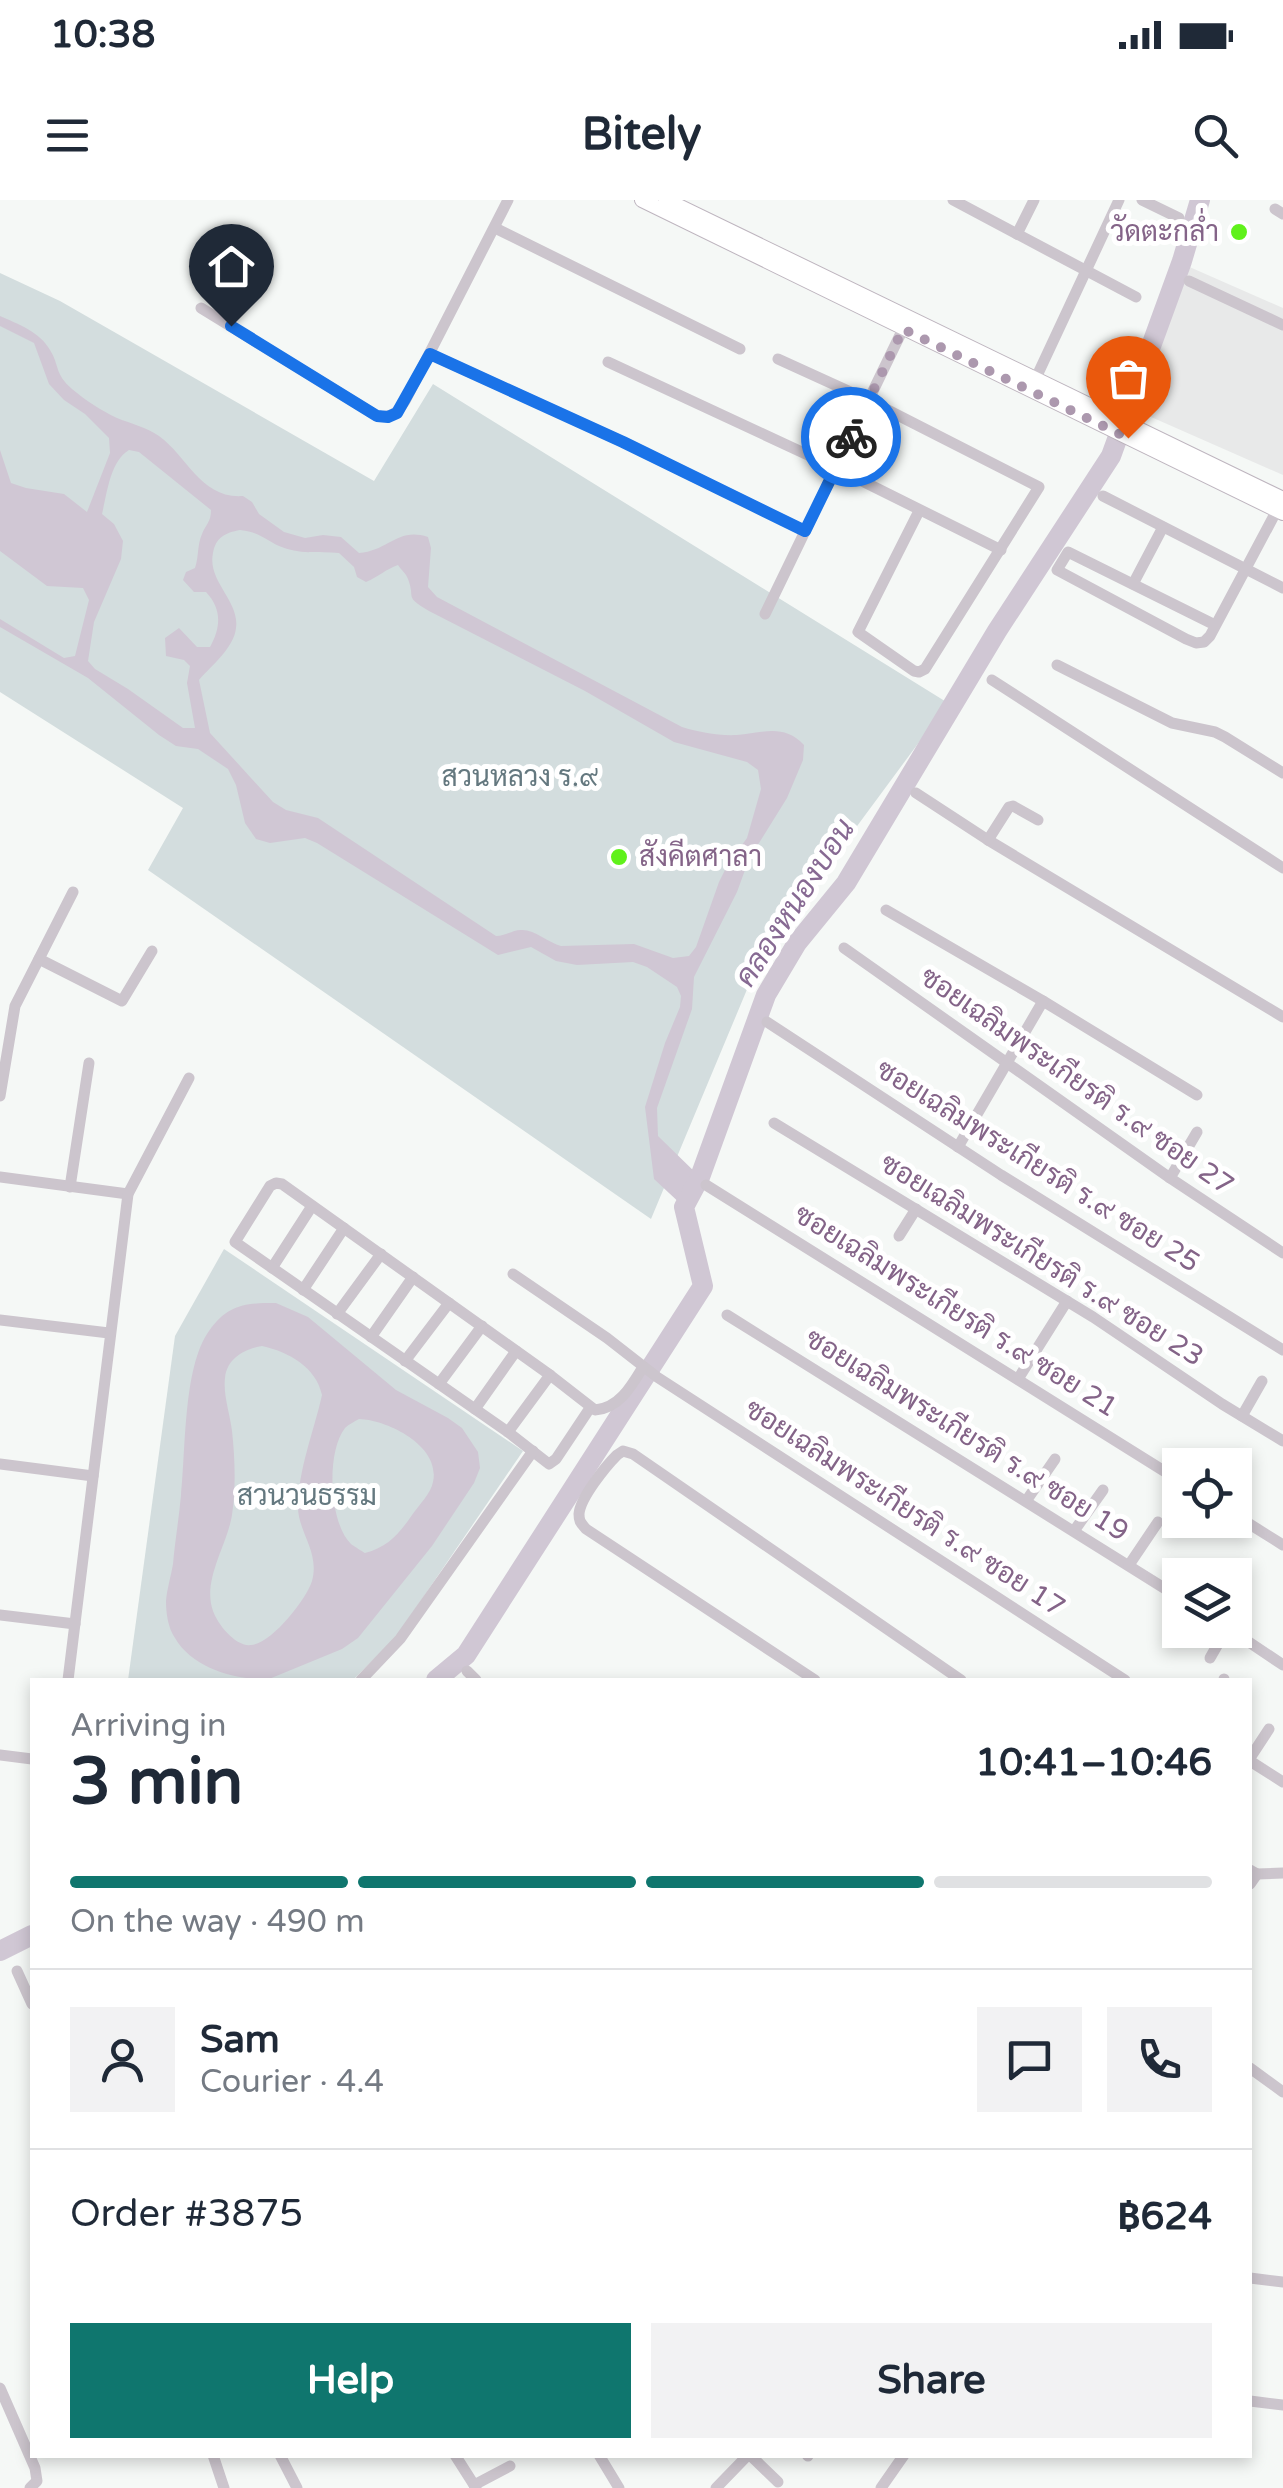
<!DOCTYPE html>
<html lang="en">
<head>
<meta charset="utf-8">
<style>
  body { margin:0; font-family:"Varela Round",Sarabun,sans-serif; background:#f2f2f3; color:#1f2937; height:100vh; display:flex; flex-direction:column; font-size:38px; white-space:nowrap }
  * { box-sizing:border-box; margin:0 }
  p { font-size:32px; color:#747a83 }
  .icon { flex:none; width:55px; height:55px; fill:none; stroke:currentColor; stroke-width:2; stroke-linecap:round; stroke-linejoin:round }
  .map { position:relative; flex:1; overflow:hidden }
  .side { position:absolute; left:30px; top:1478px; width:1222px; height:780px; display:flex; flex-direction:column; background:#fff; border-radius:0px; box-shadow:0 5px 15px #0003 }
  .side>* { flex:none }
  .fabs { position:absolute; left:1162px; top:1248px; display:grid; gap:20px }
  .fabs a { display:grid; place-items:center; width:90px; height:90px; border-radius:0px; background:#fff; box-shadow:0 5px 15px #0003; font-size:50px }
  .pin { position:absolute; display:grid; place-items:center; width:85px; height:85px; color:#fff; margin:-102px -42px; border-radius:50% 50% 50% 0; rotate:-45deg; box-shadow:0 0 10px #0007 }
  .pin .icon { rotate:45deg }
  .courier { position:absolute; display:grid; place-items:center; width:100px; height:100px; margin:-50px; border:8px solid #1a73e8; border-radius:50%; background:#fff; color:#222; box-shadow:0 2px 12px #0007 }
  .overview em { font-style:normal; font-weight:700 }
  .overview div { display:flex; flex-direction:column-reverse }
  .overview { display:flex; align-items:center; justify-content:space-between; height:170px; padding:0 40px }
  h1 { font-size:65px; font-weight:700; line-height:75px }
  .bar { display:grid; grid-template-columns:repeat(4,1fr); gap:15px 10px; align-content:center; height:120px; padding:0 40px }
  .bar i { height:12px; border-radius:8px; background:#e0e1e3 }
  .bar .current { background:#0f766e }
  .bar p { grid-column:span 4 }
  .line { display:flex; align-items:center; gap:25px; padding:0 40px; border-top:2px solid #e0e1e3 }
  .line div { flex:1 }
  .round { display:grid; place-items:center; flex:none; width:105px; height:105px; border-radius:0px; background:#f2f2f3 }
  .cta { display:flex; gap:20px; margin-top:auto; padding:20px 40px }
  .cta a { flex:1; height:115px; border-radius:0px; background:#0f766e; color:#fff; font-size:40px; font-weight:700; line-height:115px; text-align:center }
  .cta a+a { background:#f2f2f3; color:#1f2937 }
  .status { display:flex; justify-content:space-between; align-items:center; height:70px; padding:0 50px; background:#fff; direction:ltr }
  .status svg { height:28px; fill:currentColor }
  header { display:flex; justify-content:space-between; align-items:center; height:130px; padding:0 40px; background:#fff; font-size:45px; font-weight:700 }
  .map>svg:first-child { display:block }
  .built { fill:#e8e9e9 }
  .green { fill:#d3ddde }
  .water { fill:#d0c7d4; fill-rule:evenodd }
  .lines { fill:none; stroke-linecap:round; stroke-linejoin:round }
  .river { stroke:#d0c7d4; stroke-width:20 }
  .major-casing { stroke:#beb5bf; stroke-width:16 }
  .minor { stroke:#ccc5cd; stroke-width:11 }
  .major { stroke:#fff; stroke-width:14 }
  .done { stroke:#ac98ae; stroke-width:10; stroke-dasharray:0 18 }
  .route { stroke:#1a73e8; stroke-width:12 }
  .poi-dot { fill:#60f11b; stroke:#fff; stroke-width:4 }
  .labels { text-anchor:middle; dominant-baseline:central; stroke-width:10; stroke-linejoin:round; paint-order:stroke }
  .poi-label { font-size:28px; fill:#846488; stroke:#fff; text-anchor:end }
  .park-label { font-size:28px; fill:#64787f; stroke:#fff }
  .street-label { font-size:28px; fill:#846488; stroke:#fff }
  .water-label { font-size:30px; font-style:italic; fill:#876a93; stroke:#fff }
</style>
</head>
<body>
<div class="status"><b>10:38</b><svg viewBox="0 0 49 12"><path d="M0 12V9h3v3zM5 12V6h3v6zM10 12V3h3v9zM15 12V0h3v12zM26 1h20v11H26zM47 4h2v5h-2z"/></svg></div>
<header><svg class="icon" aria-label="menu" viewBox="0 0 24 24"><path d="M4 6h16M4 12h16M4 18h16"/></svg>Bitely<svg class="icon" aria-label="search" viewBox="0 0 24 24"><circle cx="10" cy="10" r="6"/><path d="M15 15l6 6"/></svg></header>
<div class="map">
<svg width="1283" height="2288" viewBox="0 0 1283 2288">
  <rect width="100%" height="100%" fill="#f5f8f6"/>
  <path class="built" d="M1185,65L1283,108V275L1142,213Z"/>
  <g class="green">
    <path d="M0,73L60,101L374,281L433,184L948,503L761,756L651,1019L148,670L183,608L0,492Z"/>
    <path d="M224,1049L523,1251L396,1437L353,1480H128L175,1136Z"/>
  </g>
  <g class="water">
    <path d="M0,116C18,124 40,132 50,150C60,166 54,173 72,189C85,200 102,211 117,218C132,224 146,227 159,236C188,257 201,299 243,296L252,302L259,314L284,332L305,338L323,335L341,337L359,353C389,351 397,327 428,337L431,348L428,387L437,397L682,527C699,532 718,536 737,535C762,533 784,523 804,545L803,560L787,598L749,659L737,692L694,777L692,809L657,908L658,936L700,977L684,1007L654,979L645,907L665,843L680,807L681,796L677,787L647,767L633,762L577,765L556,761L531,747L498,755L317,643L305,638L270,643L256,639L245,623L236,585L228,569L198,549L176,546L159,535L88,478L0,427V419L64,458L75,456L89,400L83,388L47,386L0,351V250L11,283L26,288L64,294L87,312L110,253L109,238L85,214L64,200L49,184L34,143L0,126ZM129,250L139,252L211,310C211,322 206,324 202,334C197,345 199,357 195,368L186,372L183,380L194,392H206C222,409 221,427 210,447H197L179,428L165,438L166,456L184,460L190,466L187,483L195,528H183L128,489L95,469L88,461L94,422L121,359L123,341L114,324L102,314C107,294 110,261 129,250ZM240,330C259,332 264,339 279,346C299,355 318,351 339,353L354,367L357,377L366,382C378,377 386,369 398,365C401,370 406,373 408,379C416,400 403,395 429,411L585,491L674,542L747,562L758,570L761,589L747,638L728,664L719,682L696,747L689,756L673,758L634,744L561,746C549,743 534,729 521,730C512,730 506,736 496,736L318,618L286,610L273,602L210,533L199,480C211,466 234,448 236,428C240,401 207,381 213,353C216,337 225,333 240,330Z"/>
    <path d="M276,1103L308,1117L396,1190L448,1218L462,1228L478,1252L480,1268L474,1283L432,1346L358,1438L342,1449L269,1479C237,1481 192,1468 175,1438C168,1428 166,1413 166,1401C167,1389 171,1376 173,1364C175,1341 179,1318 181,1295C186,1250 183,1167 209,1131C228,1104 246,1103 276,1103ZM262,1146C289,1152 316,1167 322,1195C314,1231 298,1270 298,1307C298,1332 320,1352 312,1381C306,1400 271,1444 251,1445C236,1447 218,1425 213,1411C202,1380 227,1346 232,1315C236,1288 235,1258 232,1231C230,1214 223,1195 225,1178C227,1158 245,1149 262,1146ZM359,1219C388,1220 441,1246 433,1282C431,1293 419,1305 412,1315C399,1334 388,1347 365,1353C365,1353 352,1345 351,1344C329,1323 326,1252 345,1228C349,1224 354,1222 359,1219Z"/>
  </g>
  <g class="lines">
    <g class="river">
      <path d="M436,1480L466,1455L703,1086L684,1007L700,977L766,795L797,743L846,683L997,431L1111,256L1182,61L1200,0"/>
      <path d="M0,1751L32,1735"/>
    </g>
    <defs>
      <g id="major">
        <path d="M642,0L1283,313"/>
        <path d="M666,0L1283,299"/>
      </g>
    </defs>
    <use href="#major" class="major-casing"/>
    <g class="minor">
      <path d="M953,0L1136,97"/>
      <path d="M1142,0L1179,18"/>
      <path d="M1275,9L1283,14"/>
      <path d="M495,28L740,149"/>
      <path d="M1017,34L1034,0"/>
      <path d="M1189,81L1283,125"/>
      <path d="M201,108L377,216C392,218 397,213 405,201L508,0"/>
      <path d="M430,154L623,242L805,331"/>
      <path d="M778,159L868,200L1039,287L925,469L919,472L914,471L858,432L919,311"/>
      <path d="M608,162L836,268L1001,350"/>
      <path d="M1035,180L1119,0"/>
      <path d="M1103,296L1283,388"/>
      <path d="M1133,384L1163,327"/>
      <path d="M765,414L903,129"/>
      <path d="M1215,425L1068,352L1057,370L1186,439L1196,443L1204,442L1210,436L1277,310"/>
      <path d="M1057,465L1172,523L1215,532L1225,537L1283,573"/>
      <path d="M992,480L1283,668"/>
      <path d="M916,593L988,640L1283,817"/>
      <path d="M988,640L1009,607L1013,606L1038,620"/>
      <path d="M886,710L1043,801L1197,895"/>
      <path d="M844,748L1170,978L1283,1053"/>
      <path d="M39,759L122,801L152,751"/>
      <path d="M767,822L1001,975L1283,1150"/>
      <path d="M0,896L15,806L73,692"/>
      <path d="M774,923L1093,1117L1222,1204L1283,1241"/>
      <path d="M958,947L1043,801"/>
      <path d="M0,977L128,994"/>
      <path d="M1170,978L1197,932"/>
      <path d="M706,985L1180,1281"/>
      <path d="M70,987L89,863"/>
      <path d="M899,1036L916,1009"/>
      <path d="M272,1068L312,1006"/>
      <path d="M513,1074L607,1138L657,1177L1125,1480"/>
      <path d="M303,1090L344,1028"/>
      <path d="M337,1114L381,1054"/>
      <path d="M727,1115L1180,1398"/>
      <path d="M0,1120L109,1133"/>
      <path d="M371,1137L413,1077"/>
      <path d="M405,1161L449,1103"/>
      <path d="M1018,1179L1067,1101"/>
      <path d="M439,1184L482,1126"/>
      <path d="M590,1208L556,1259L549,1264L508,1232L235,1042L270,986L276,983L282,984L550,1175L595,1210C619,1208 631,1187 643,1167"/>
      <path d="M475,1209L516,1151"/>
      <path d="M1242,1216L1262,1181"/>
      <path d="M508,1232L550,1175"/>
      <path d="M0,1264L93,1276"/>
      <path d="M1026,1301L1055,1259"/>
      <path d="M1235,1315L1283,1345"/>
      <path d="M1074,1331L1103,1290"/>
      <path d="M1129,1365L1158,1322"/>
      <path d="M0,1415L75,1424"/>
      <path d="M1231,1430L1283,1465"/>
      <path d="M1210,1458L1226,1430"/>
      <path d="M467,1471L476,1480"/>
      <path d="M68,1480L128,994L189,878"/>
      <path d="M361,1480L400,1439L533,1251"/>
      <path d="M815,1480L586,1329C581,1323 579,1322 579,1314C580,1298 606,1266 617,1255L623,1251L633,1254L961,1480"/>
      <path d="M1224,1480V1479"/>
      <path d="M0,1555L32,1559"/>
      <path d="M1250,1558L1269,1529"/>
      <path d="M1250,1561L1283,1582"/>
      <path d="M1250,1670L1257,1674L1250,1684"/>
      <path d="M1257,1674L1283,1673"/>
      <path d="M17,1771L32,1804"/>
      <path d="M1250,1868L1283,1892"/>
      <path d="M1250,2078L1283,2082"/>
      <path d="M0,2188L35,2268L37,2281L30,2288"/>
      <path d="M1250,2201L1283,2205"/>
      <path d="M213,2255L224,2288"/>
      <path d="M280,2255L297,2288"/>
      <path d="M455,2255L476,2288"/>
      <path d="M599,2255L619,2288"/>
      <path d="M750,2255L778,2282"/>
      <path d="M807,2255L808,2256"/>
      <path d="M474,2285L510,2266"/>
      <path d="M716,2288L748,2255"/>
      <path d="M881,2288L904,2255"/>
    </g>
    <use href="#major" class="major"/>
  </g>
  <g class="lines">
    <path class="done" d="M851,237L903,129L1128,238"/>
    <path class="route" d="M231,126L377,216L388,217L397,213L430,154L623,242L805,331L851,237"/>
  </g>
  <g class="poi-dot">
    <circle cx="1239" cy="32" r="10"/>
    <circle cx="619" cy="657" r="10"/>
  </g>
  <g class="labels">
    <g class="poi-label">
      <text x="1219" y="32">วัดตะกล่ำ</text>
      <text x="639" y="657" text-anchor="start">สังคีตศาลา</text>
    </g>
    <g class="park-label">
      <text x="520" y="577">สวนหลวง ร.๙</text>
      <text x="307" y="1296">สวนวนธรรม</text>
    </g>
    <g class="street-label">
      <text transform="translate(1077 881) rotate(35)">ซอยเฉลิมพระเกียรติ ร.๙ ซอย 27</text>
      <text transform="translate(1038 966) rotate(32)">ซอยเฉลิมพระเกียรติ ร.๙ ซอย 25</text>
      <text transform="translate(1042 1060) rotate(32)">ซอยเฉลิมพระเกียรติ ร.๙ ซอย 23</text>
      <text transform="translate(956 1111) rotate(32)">ซอยเฉลิมพระเกียรติ ร.๙ ซอย 21</text>
      <text transform="translate(967 1235) rotate(32)">ซอยเฉลิมพระเกียรติ ร.๙ ซอย 19</text>
      <text transform="translate(905 1308) rotate(33)">ซอยเฉลิมพระเกียรติ ร.๙ ซอย 17</text>
    </g>
    <g class="water-label">
      <text transform="translate(795 703) rotate(-57)">คลองหนองบอน</text>
    </g>
  </g>
</svg>
<div class="fabs">
<a><svg class="icon" aria-label="locate" viewBox="0 0 24 24"><circle cx="12" cy="12" r="6"/><path d="M12 2v4M12 18v4M2 12h4M18 12h4"/></svg></a>
<a><svg class="icon" aria-label="layers" viewBox="0 0 24 24"><path d="M12 4l9 5-9 5-9-5zM3 14l9 5 9-5"/></svg></a>
</div>
<div class="pin" style="left:1128px;top:238px;background:#ea580c"><svg class="icon" aria-label="bag" viewBox="0 0 24 24"><path d="M5 8h14l-1 12H6zM9 8a3 3 0 0 1 6 0"/></svg></div>
<div class="pin" style="left:231px;top:126px;background:#1f2937"><svg class="icon" aria-label="home" viewBox="0 0 24 24"><path d="M3 11l9-7 9 7M6 9v11h12V9"/></svg></div>
<div class="courier" style="left:851px;top:237px"><svg class="icon" aria-label="bike" viewBox="0 0 24 24"><circle cx="6" cy="16" r="4"/><circle cx="18" cy="16" r="4"/><path d="M6 16l4-8h5l3 8M10 8l3 8H6M13 5h3"/></svg></div>
<section class="side">
<div class="overview"><div><h1>3 min</h1><p>Arriving in</p></div><em>10:41–10:46</em></div>
<div class="bar"><i class="current"></i><i class="current"></i><i class="current"></i><i></i><p>On the way · 490 m</p></div>
<div class="line" style="height:180px"><a class="round"><svg class="icon" aria-label="person" viewBox="0 0 24 24"><circle cx="12" cy="8" r="4"/><path d="M4 21q1-7 8-7t8 7"/></svg></a><div><b>Sam</b><p>Courier · 4.4</p></div><a class="round"><svg class="icon" aria-label="chat" viewBox="0 0 24 24"><path d="M4 5h16v11H9l-5 4z"/></svg></a><a class="round"><svg class="icon" aria-label="phone" viewBox="0 0 24 24"><path d="M5 4h4l2 5-3 2q2 4 5 5l2-3 5 2v4C11 20 4 13 5 4z"/></svg></a></div>
<div class="line" style="height:130px"><div>Order #3875</div><b>฿624</b></div>
<div class="cta"><a>Help</a><a>Share</a></div>
</section>
</div>
</body>
</html>
